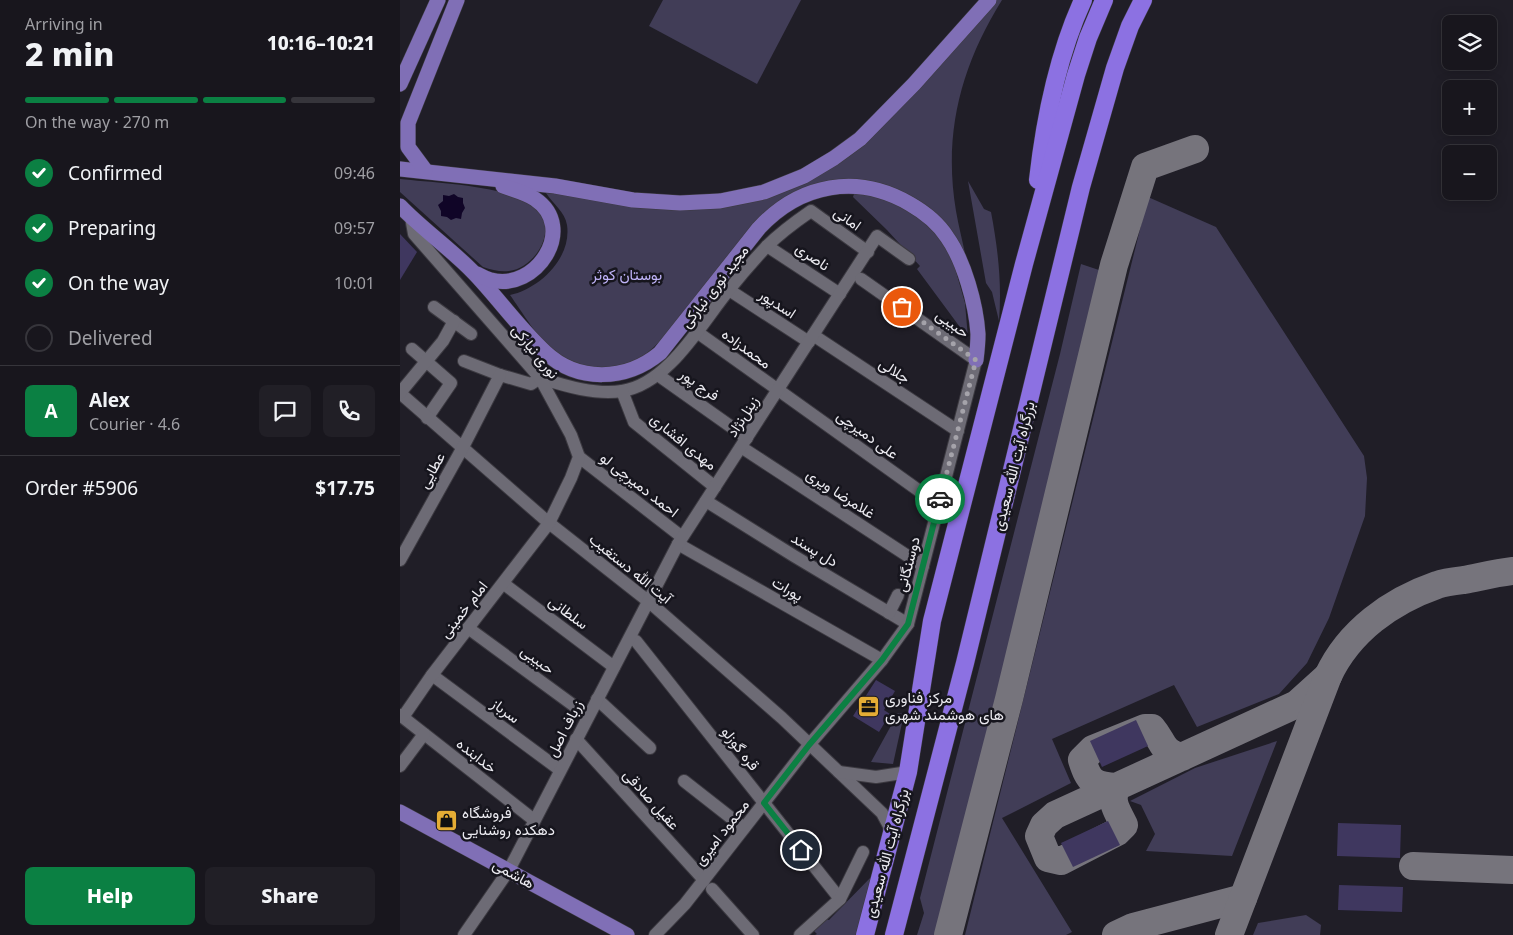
<!DOCTYPE html>
<html lang="en">
<head>
<meta charset="utf-8">
<style>
  body { margin:0; font-family:"Noto Sans",Vazirmatn,sans-serif; background:#211f26; color:#f1f3f6; height:100vh; display:flex; flex-direction:column; font-size:19px; white-space:nowrap }
  * { box-sizing:border-box; margin:0 }
  p { font-size:16px; color:#9f9fa4 }
  .icon { flex:none; width:28px; height:28px; fill:none; stroke:currentColor; stroke-width:2; stroke-linecap:round; stroke-linejoin:round }
  .map { position:relative; flex:1; overflow:hidden }
  .sheet { display:flex; flex-direction:column; background:#18161d; width:400px }
  .sheet>* { flex:none }
  .buttons { position:absolute; left:1042px; top:15px; display:grid; gap:10px }
  .buttons a { display:grid; place-items:center; width:55px; height:55px; border-radius:8px; background:#18161d; box-shadow:0 2px 12px #0003,0 0 0 1px #36353b; font-size:25px }
  .pin { position:absolute; display:grid; place-items:center; width:42px; height:42px; color:#fff; margin:-21px; border:2px solid #fff; border-radius:50%; box-shadow:0 1px 5px #0007 }
  .courier { position:absolute; display:grid; place-items:center; width:50px; height:50px; margin:-25px; border:4px solid #0b8043; border-radius:50%; background:#fff; color:#222; box-shadow:0 1px 6px #0007 }
  .summary em { font-style:normal; font-weight:800 }
  .summary div { display:flex; flex-direction:column-reverse }
  .summary { display:flex; align-items:center; justify-content:space-between; height:85px; padding:0 25px }
  h1 { font-size:32px; font-weight:800; line-height:38px }
  .bar { display:grid; grid-template-columns:repeat(4,1fr); gap:8px 5px; align-content:center; height:60px; padding:0 25px }
  .bar i { height:6px; border-radius:4px; background:#36353b }
  .bar .active { background:#0b8043 }
  .bar p { grid-column:span 4 }
  .line { display:flex; align-items:center; gap:12px; padding:0 25px; border-top:1px solid #36353b }
  .line div { flex:1 }
  .round { display:grid; place-items:center; flex:none; width:52px; height:52px; border-radius:8px; background:#211f26 }
  ol { padding:0 25px; list-style:none }
  li { display:flex; align-items:center; gap:15px; height:55px }
  li p { margin-inline-start:auto }
  li .icon { padding:5px; border-radius:50%; background:#0b8043; color:#fff; stroke-width:4 }
  li:last-child { color:#9f9fa4 }
  li i { width:28px; height:28px; border:2px solid #36353b; border-radius:50% }
  .cta { display:flex; gap:10px; margin-top:auto; padding:10px 25px }
  .cta a { flex:1; height:58px; border-radius:8px; background:#0b8043; color:#fff; font-size:20px; font-weight:800; line-height:58px; text-align:center }
  .cta a+a { background:#211f26; color:#f1f3f6 }
  main { display:flex; flex:1; min-height:0 }
  .map>svg:first-child { display:block }
  .green { fill:#413d57 }
  .water { fill:#100527 }
  .lines { fill:none; stroke-linecap:round; stroke-linejoin:round }
  .taxiway { stroke:#76747c; stroke-width:28 }
  .building { fill:#3f375f }
  .minor-casing { stroke:#3c3a41; stroke-width:14 }
  .major-casing { stroke:#3c3a41; stroke-width:16 }
  .highway-casing { stroke:#3c3a41; stroke-width:19 }
  .minor { stroke:#6d6b75; stroke-width:12 }
  .major { stroke:#806fb6; stroke-width:15 }
  .highway { stroke:#8c71e2; stroke-width:18 }
  .done { stroke:#a5a3aa; stroke-width:5; stroke-dasharray:0 9 }
  .route { stroke:#0b8043; stroke-width:6 }
  .labels { text-anchor:middle; dominant-baseline:central; stroke-width:5; stroke-linejoin:round; paint-order:stroke }
  .street-label { font-size:15px; fill:#ecebf1; stroke:#16151d }
  .park-label { font-size:15px; fill:#c0b4f9; stroke:#16151d }
  .poi-label { font-size:15px; fill:#ecebf1; stroke:#16151d; text-anchor:start }
</style>
</head>
<body>
<main>
<section class="sheet">
<div class="summary"><div><h1>2 min</h1><p>Arriving in</p></div><em>10:16–10:21</em></div>
<div class="bar"><i class="active"></i><i class="active"></i><i class="active"></i><i></i><p>On the way · 270 m</p></div>
<ol>
<li><svg class="icon" aria-label="check" viewBox="0 0 24 24"><path d="M5 12l5 5 9-10"/></svg>Confirmed<p>09:46</p></li>
<li><svg class="icon" aria-label="check" viewBox="0 0 24 24"><path d="M5 12l5 5 9-10"/></svg>Preparing<p>09:57</p></li>
<li><svg class="icon" aria-label="check" viewBox="0 0 24 24"><path d="M5 12l5 5 9-10"/></svg>On the way<p>10:01</p></li>
<li><i></i>Delivered</li>
</ol>
<div class="line" style="height:90px"><b class="round" style="background:#0b8043;color:#fff">A</b><div><b>Alex</b><p>Courier · 4.6</p></div><a class="round"><svg class="icon" aria-label="chat" viewBox="0 0 24 24"><path d="M4 5h16v11H9l-5 4z"/></svg></a><a class="round"><svg class="icon" aria-label="phone" viewBox="0 0 24 24"><path d="M5 4h4l2 5-3 2q2 4 5 5l2-3 5 2v4C11 20 4 13 5 4z"/></svg></a></div>
<div class="line" style="height:65px"><div>Order #5906</div><b>$17.75</b></div>
<div class="cta"><a>Help</a><a>Share</a></div>
</section>
<div class="map">
<svg width="1113" height="935" viewBox="0 0 1113 935">
  <rect width="100%" height="100%" fill="#201e27"/>
  <g class="green">
    <path d="M263,0H401L357,84L249,26Z"/>
    <path d="M596,0H602C561,66 543,133 556,211C559,229 564,246 567,264L520,201L501,191L490,187L401,190L265,336C258,343 250,351 242,357C215,373 180,370 154,353C142,344 120,309 110,295C139,289 172,258 167,225C165,212 153,204 146,193L323,207L476,133L531,75Z"/>
    <path d="M0,179C35,183 108,185 135,207C160,227 136,268 109,271C100,272 92,270 83,267L0,192Z"/>
    <path d="M568,181L584,209L591,212C598,249 602,284 599,321L592,292L586,283Z"/>
    <path d="M455,191L500,203L526,221L551,254L565,303L568,338L517,269L520,266L487,230L453,197Z"/>
    <path d="M748,197L816,227L964,456L967,478L965,516L929,618L907,663L879,694L797,727L774,685L652,739L671,783L602,818L672,932L666,935H565Z"/>
    <path d="M681,264L708,273C653,494 594,714 539,935H517L524,913L520,898L660,354Z"/>
    <path d="M498,713L504,714L493,764L471,762Z"/>
    <path d="M877,741L832,856L746,851L755,834L741,805L730,801L795,768Z"/>
    <path d="M474,874L457,935H415L417,934L414,931L426,919L429,920Z"/>
    <path d="M906,915L921,925L920,935H853L858,923Z"/>
  </g>
  <path class="water" d="M54,194L58,197L63,198V203L65,208L62,213L61,219L56,218L51,220L47,217L41,216V211L38,205L43,201V195L49,196Z"/>
  <g class="lines">
    <g class="taxiway">
      <path d="M782,757C761,752 764,742 752,728H745L693,749L682,760C689,782 693,785 716,787C710,803 717,810 724,825L717,832L661,861L648,858L639,836L644,825L655,815L897,704L928,676"/>
      <path d="M1013,866L1113,870"/>
      <path d="M548,935L609,699L714,265L745,167L795,149"/>
      <path d="M716,935L733,927L843,898"/>
      <path d="M829,935L928,676C949,631 991,601 1037,585C1045,582 1055,581 1064,580C1080,577 1096,573 1113,571"/>
    </g>
  </g>
  <g class="building">
    <path d="M0,234L17,252L0,280Z"/>
    <path d="M476,680L495,691L484,710L490,714L479,732L453,716Z"/>
    <path d="M736,720L748,746L702,767L690,741Z"/>
    <path d="M708,821L720,845L673,867L661,843Z"/>
    <path d="M938,823L1001,825L1000,858L937,856Z"/>
    <path d="M939,885L1003,887L1002,912L938,910Z"/>
  </g>
  <g class="lines">
    <defs>
      <g id="minor">
        <path d="M367,246L440,294"/>
        <path d="M329,290L409,342"/>
        <path d="M34,307L71,334"/>
        <path d="M297,332L539,505"/>
        <path d="M413,335L558,431"/>
        <path d="M12,349L51,383L27,418"/>
        <path d="M64,361L100,375L131,384L140,378C166,386 195,395 222,391C268,384 301,324 328,291C340,276 353,261 366,247C379,234 395,222 411,211L468,252"/>
        <path d="M258,375L347,438"/>
        <path d="M222,391L234,422L315,487"/>
        <path d="M0,393L149,523L248,601L382,718L482,813L489,826L491,837"/>
        <path d="M0,393L43,341L54,321"/>
        <path d="M341,447L523,566"/>
        <path d="M179,457L282,537"/>
        <path d="M306,501L394,556L508,624"/>
        <path d="M278,544L482,660"/>
        <path d="M0,560L62,449L100,375"/>
        <path d="M104,584L214,667"/>
        <path d="M489,613L498,595"/>
        <path d="M68,628L188,716"/>
        <path d="M236,641L440,899"/>
        <path d="M32,675L160,770"/>
        <path d="M197,699L250,748"/>
        <path d="M0,715L134,820"/>
        <path d="M3,717L32,675L149,523L171,478L179,457L171,435L140,378L14,234L11,217"/>
        <path d="M176,739L304,880"/>
        <path d="M0,766L24,734"/>
        <path d="M439,772L476,777L508,772"/>
        <path d="M284,781L344,828"/>
        <path d="M312,889L353,935"/>
        <path d="M64,935L109,870L278,544L477,236L509,259"/>
        <path d="M255,935L285,904L409,745L482,660L508,624L576,360L461,279"/>
        <path d="M400,935L440,899L463,852"/>
      </g>
      <g id="major">
        <path d="M0,84L38,0"/>
        <path d="M0,169L155,186L233,200L280,203L320,201L364,192L404,176L434,158L460,139L514,84L589,0"/>
        <path d="M25,170L8,147V123L57,0"/>
        <path d="M0,206C23,230 51,249 74,273C98,298 119,328 145,352C178,383 226,381 260,353L359,228C400,184 457,173 510,204C524,212 538,223 547,237C564,261 576,304 578,334C578,342 577,352 576,360"/>
        <path d="M77,274C81,276 86,279 91,280C136,292 178,228 135,199C126,193 114,190 103,186"/>
        <path d="M0,812L227,935"/>
      </g>
      <g id="highway">
        <path d="M638,180C645,118 657,57 683,0"/>
        <path d="M465,935L508,772L532,621L624,264L676,75L688,38L704,0"/>
        <path d="M494,935L565,663L681,187L715,68L730,26L743,0"/>
      </g>
    </defs>
    <use href="#minor" class="minor-casing"/>
    <use href="#major" class="major-casing"/>
    <use href="#highway" class="highway-casing"/>
    <use href="#minor" class="minor"/>
    <use href="#major" class="major"/>
    <use href="#highway" class="highway"/>
  </g>
  <g class="lines">
    <path class="done" d="M502,307L576,360L540,499"/>
    <path class="route" d="M401,850L364,803L409,745L482,660L508,624L540,499"/>
  </g>
  <defs>
    <symbol id="office-square" viewBox="-11 -11 22 22"><rect x="-9" y="-9" width="18" height="18" rx="4" fill="#e5ad35" stroke="#16151d"/><path d="M-6-3h4V-5.5h4V-3h4V5H-6ZM-1-4.5V-3h2v-1.5ZM-6 0V1H6V0Z" fill="#111"/></symbol>
    <symbol id="shop-square" viewBox="-11 -11 22 22"><rect x="-9" y="-9" width="18" height="18" rx="4" fill="#e5ad35" stroke="#16151d"/><path d="M-5-2.5h2.3a2.7 3.5 0 0 1 5.4 0H5L5.5 6h-11ZM-1.5-2.5h3a1.5 2.3 0 0 0-3 0Z" fill="#111"/></symbol>
  </defs>
  <g fill-rule="evenodd">
    <use href="#office-square" x="456" y="694" width="25" height="25"/>
    <use href="#shop-square" x="34" y="808" width="25" height="25"/>
  </g>
  <g class="labels">
    <g class="street-label">
      <text transform="translate(448 218) rotate(35)">امانی</text>
      <text transform="translate(413 256) rotate(34)">ناصری</text>
      <text transform="translate(314 286) rotate(-52)">مجید نوری نیارکی</text>
      <text transform="translate(378 303) rotate(33)">اسدپور</text>
      <text transform="translate(553 323) rotate(36)">حبیبی</text>
      <text transform="translate(347 348) rotate(36)">محمدزاده</text>
      <text transform="translate(136 351) rotate(51)">نوری نیارکی</text>
      <text transform="translate(495 370) rotate(33)">جلالی</text>
      <text transform="translate(300 384) rotate(35)">فرج پور</text>
      <text transform="translate(342 416) rotate(-57)">زینل‌نژاد</text>
      <text transform="translate(468 434) rotate(36)">علی دمیرچی</text>
      <text transform="translate(284 441) rotate(39)">مهدی افشاری</text>
      <text transform="translate(613 466) rotate(-76)">بزرگراه آیت الله سعیدی</text>
      <text transform="translate(31 470) rotate(-61)">عطایی</text>
      <text transform="translate(240 484) rotate(38)">احمد دمیرچی لو</text>
      <text transform="translate(441 493) rotate(33)">غلامرضا ویری</text>
      <text transform="translate(415 549) rotate(31)">دل پسند</text>
      <text transform="translate(507 564) rotate(-75)">دوسنگانی</text>
      <text transform="translate(231 568) rotate(39)">آیت الله دستغیب</text>
      <text transform="translate(388 588) rotate(30)">پورات</text>
      <text transform="translate(63 609) rotate(-52)">امام خمینی</text>
      <text transform="translate(169 612) rotate(37)">سلطانی</text>
      <text transform="translate(138 659) rotate(37)">حبیبی</text>
      <text transform="translate(106 710) rotate(36)">سرباز</text>
      <text transform="translate(164 728) rotate(-63)">زرباف اصل</text>
      <text transform="translate(341 748) rotate(52)">قره گوزلو</text>
      <text transform="translate(77 755) rotate(38)">خدابنده</text>
      <text transform="translate(252 799) rotate(48)">عقیل صادقی</text>
      <text transform="translate(321 832) rotate(-52)">محمود امیری</text>
      <text transform="translate(486 853) rotate(-75)">بزرگراه آیت الله سعیدی</text>
      <text transform="translate(114 873) rotate(29)">هاشمی</text>
    </g>
    <g class="park-label">
      <text x="227" y="274">بوستان کوثر</text>
    </g>
    <g class="poi-label">
      <text x="485" y="697">مرکز فناوری<tspan x="485" dy="17">های هوشمند شهری</tspan></text>
      <text x="62" y="812">فروشگاه<tspan x="62" dy="17">دهکده روشنایی</tspan></text>
    </g>
  </g>
</svg>
<div class="buttons">
<a><svg class="icon" aria-label="layers" viewBox="0 0 24 24"><path d="M12 4l9 5-9 5-9-5zM3 14l9 5 9-5"/></svg></a>
<a>+</a>
<a>−</a>
</div>
<div class="pin" style="left:502px;top:307px;background:#ea580c"><svg class="icon" aria-label="bag" viewBox="0 0 24 24"><path d="M5 8h14l-1 12H6zM9 8a3 3 0 0 1 6 0"/></svg></div>
<div class="pin" style="left:401px;top:850px;background:#1f2937"><svg class="icon" aria-label="home" viewBox="0 0 24 24"><path d="M3 11l9-7 9 7M6 9v11h12V9"/></svg></div>
<div class="courier" style="left:540px;top:499px"><svg class="icon" aria-label="car" viewBox="0 0 24 24"><path d="M5 17H2v-5l4-1 3-4h7l3 4 3 1v5h-3M9 17h6M6 11h13"/><circle cx="7" cy="17" r="2"/><circle cx="17" cy="17" r="2"/></svg></div>
</div>
</main>
</body>
</html>
